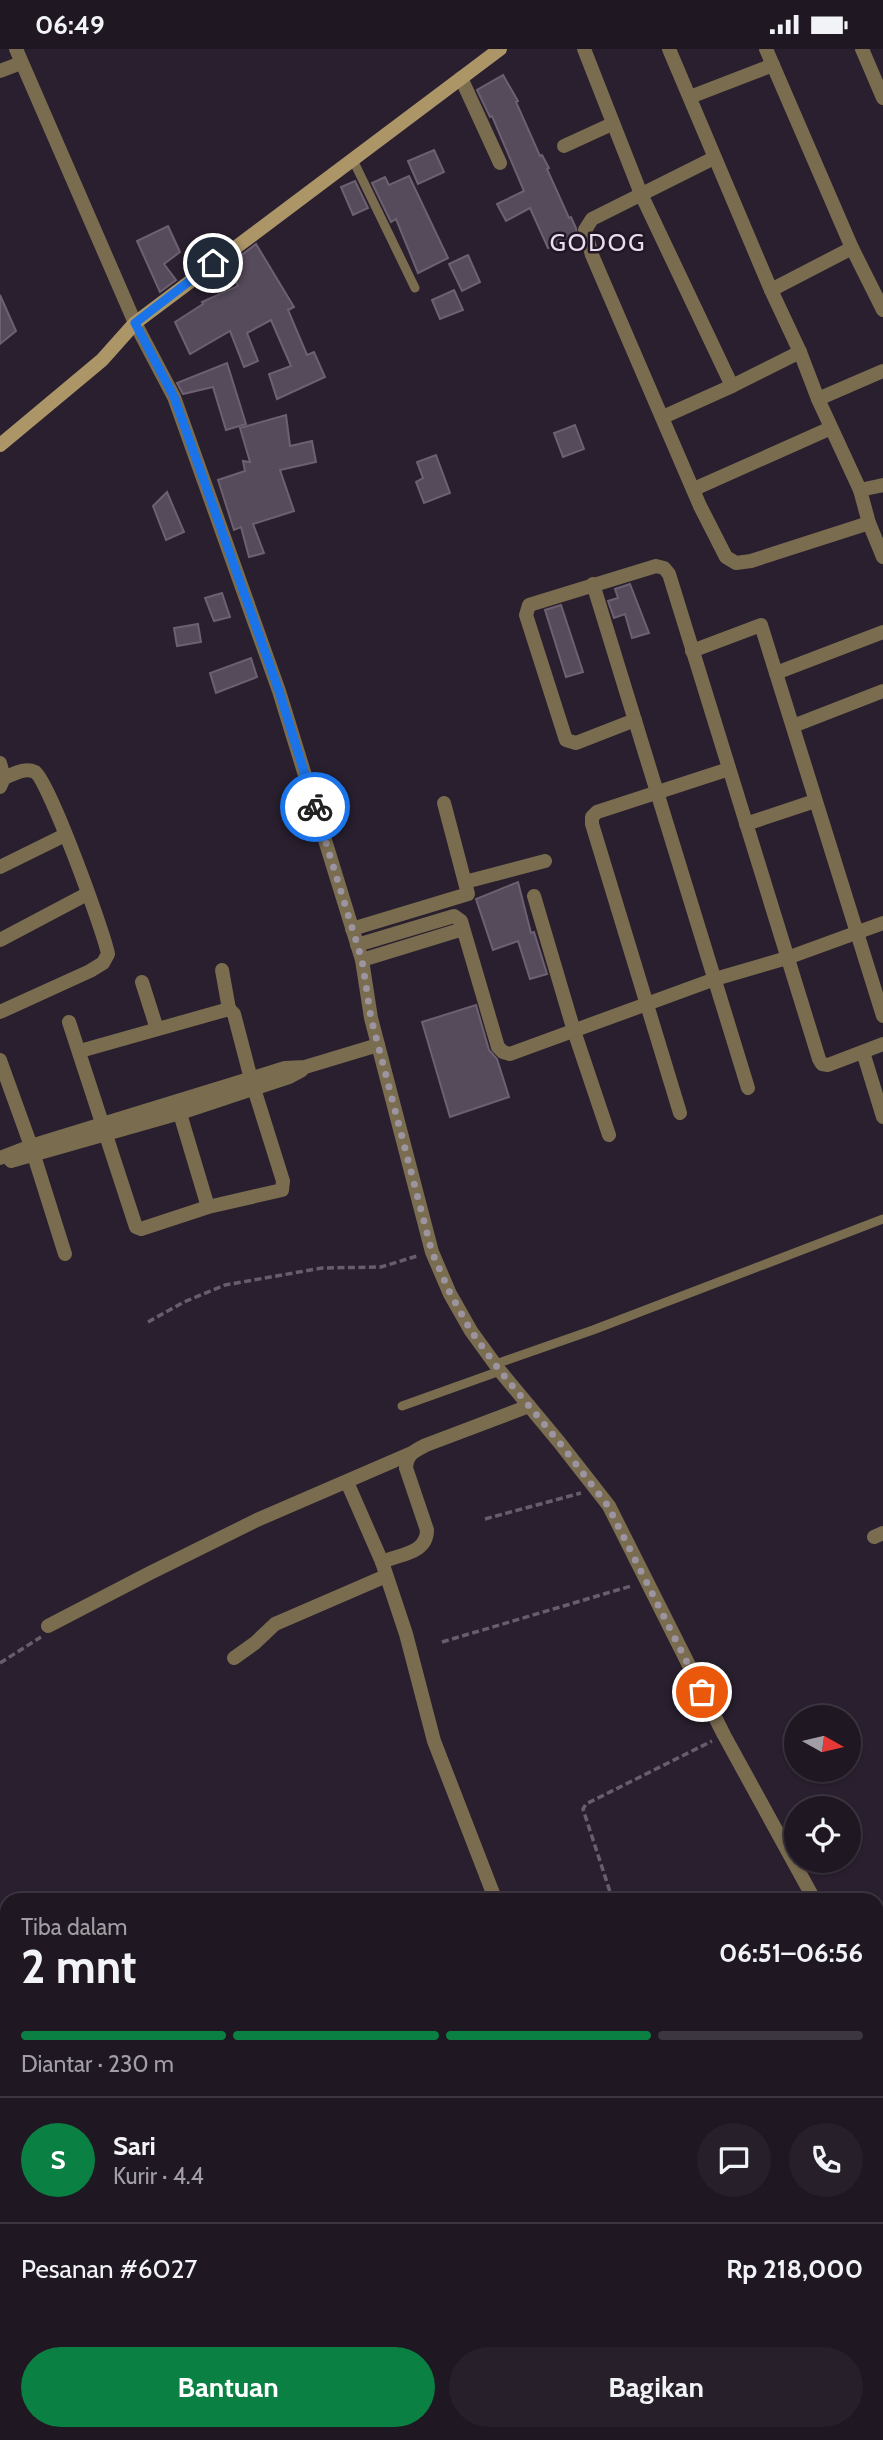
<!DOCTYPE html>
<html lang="id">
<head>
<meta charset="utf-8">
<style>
  body { margin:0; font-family:Cabin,sans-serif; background:#27202a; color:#f1f3f6; height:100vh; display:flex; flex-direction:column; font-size:26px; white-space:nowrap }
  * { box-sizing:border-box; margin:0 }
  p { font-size:23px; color:#a19fa5 }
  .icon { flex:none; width:38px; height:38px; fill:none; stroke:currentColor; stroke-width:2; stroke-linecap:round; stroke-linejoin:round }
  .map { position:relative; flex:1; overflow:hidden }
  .side { position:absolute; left:0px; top:1844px; width:884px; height:548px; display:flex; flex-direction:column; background:#1f1722; border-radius:21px 21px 0 0; box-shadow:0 2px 5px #0004,0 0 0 2px #3c3640 }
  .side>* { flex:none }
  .needle { width:46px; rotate:98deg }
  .buttons { position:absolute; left:784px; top:1656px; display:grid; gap:14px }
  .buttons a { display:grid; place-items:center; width:77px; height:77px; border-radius:50%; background:#1f1722; box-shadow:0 2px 5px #0004,0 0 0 2px #3c3640; font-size:35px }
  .pin { position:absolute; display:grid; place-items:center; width:60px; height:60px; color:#fff; margin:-30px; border:4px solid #fff; border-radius:50%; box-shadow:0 2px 7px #0007 }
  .courier { position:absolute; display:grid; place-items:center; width:70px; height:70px; margin:-35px; border:5px solid #1a73e8; border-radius:50%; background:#fff; color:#222; box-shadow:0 2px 9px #0007 }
  .headline em { font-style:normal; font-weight:700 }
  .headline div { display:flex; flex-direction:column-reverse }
  .headline { display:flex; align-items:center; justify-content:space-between; height:119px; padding:0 21px }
  h1 { font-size:46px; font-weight:700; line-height:52px }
  .bar { display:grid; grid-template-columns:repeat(4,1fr); gap:10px 7px; align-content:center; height:84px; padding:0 21px }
  .bar i { height:9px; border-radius:5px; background:#3c3640 }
  .bar .active { background:#0b8043 }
  .bar p { grid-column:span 4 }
  .line { display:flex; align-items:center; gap:18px; padding:0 21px; border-top:2px solid #3c3640 }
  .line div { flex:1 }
  .round { display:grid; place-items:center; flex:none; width:74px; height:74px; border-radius:37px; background:#27202a }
  .button { display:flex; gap:14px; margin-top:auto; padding:14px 21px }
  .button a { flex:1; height:80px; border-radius:42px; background:#0b8043; color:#fff; font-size:28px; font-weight:700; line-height:80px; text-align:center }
  .button a+a { background:#27202a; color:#f1f3f6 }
  .status { display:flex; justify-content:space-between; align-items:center; height:49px; padding:0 35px; background:#1f1722; direction:ltr }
  .status svg { height:19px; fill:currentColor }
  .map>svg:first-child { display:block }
  .building { fill:#564b5b; stroke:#6c6071; stroke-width:2 }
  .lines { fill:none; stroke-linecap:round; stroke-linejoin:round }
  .path { stroke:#675e6b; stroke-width:3.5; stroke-dasharray:7 3.5; stroke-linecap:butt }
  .lane { stroke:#7a6c4f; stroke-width:9 }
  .street { stroke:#7a6c4f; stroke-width:14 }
  .secondary { stroke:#ac9566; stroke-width:14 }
  .done { stroke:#9c94a0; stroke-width:7; stroke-dasharray:0 12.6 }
  .route { stroke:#1a73e8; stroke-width:9 }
  .labels { text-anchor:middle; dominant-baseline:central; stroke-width:5; stroke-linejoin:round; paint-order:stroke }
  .quarter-label { font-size:24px; letter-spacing:2px; fill:#eadcf0; stroke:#201624 }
</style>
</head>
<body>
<div class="status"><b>06:49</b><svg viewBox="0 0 49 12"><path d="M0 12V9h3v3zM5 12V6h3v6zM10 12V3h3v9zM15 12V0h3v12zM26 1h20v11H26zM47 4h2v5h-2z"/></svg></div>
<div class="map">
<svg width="883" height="2391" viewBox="0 0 883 2391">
  <rect width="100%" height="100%" fill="#291f2e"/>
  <g class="building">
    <path d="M503,26L518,52L516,53L540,107L542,106L549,119L547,120L569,169L571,168L576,179L577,188L548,199L530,159L506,172L497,155L524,142L492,67L490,68L477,41Z"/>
    <path d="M434,101L444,123L418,135L408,112Z"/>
    <path d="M409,127L448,209L418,224L396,170L391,173L372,134L385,128L389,136Z"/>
    <path d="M355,132L368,159L353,166L341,138Z"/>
    <path d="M168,177L180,203L164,215L176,231L160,243L137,192Z"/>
    <path d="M256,195L294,258L288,261L307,306L314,303L325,328L277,350L269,325L291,317L271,271L247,284L258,312L244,318L230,282L190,305L175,273L203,255L202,253L238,237L227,217Z"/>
    <path d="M468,206L480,233L462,242L449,215Z"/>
    <path d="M454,241L463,261L440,270L432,251Z"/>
    <path d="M0,246L16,282L0,295Z"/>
    <path d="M227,314L246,375L226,381L213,338L183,345L177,334Z"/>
    <path d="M286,366L290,397L312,392L316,413L280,421L294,462L253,475L264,504L249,508L241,478L234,481L218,431L245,422L243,412L250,413L240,379Z"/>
    <path d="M575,376L584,400L563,408L554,384Z"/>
    <path d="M436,406L450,444L424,454L416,433L423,429L417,413Z"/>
    <path d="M167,443L184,483L166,491L153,457Z"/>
    <path d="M630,535L649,584L632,589L625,565L614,569L608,552L618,549L615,540Z"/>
    <path d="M222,544L230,568L214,572L205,549Z"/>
    <path d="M561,556L583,623L566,628L545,561Z"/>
    <path d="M198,575L201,593L177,597L174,579Z"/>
    <path d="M251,609L257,628L216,644L210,624Z"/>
    <path d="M518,833L531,884L534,883L547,925L530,930L518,892L493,901L476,850Z"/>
    <path d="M476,956L489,1001L497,1010L509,1048L450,1068L422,973Z"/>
  </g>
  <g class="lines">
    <g class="path">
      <path d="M148,1273L184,1253L225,1236L322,1219L381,1218L417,1207"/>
      <path d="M485,1470L581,1444"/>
      <path d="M442,1593L631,1537"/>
      <path d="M0,1614L41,1588"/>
      <path d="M613,1852L583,1760L586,1755L712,1692"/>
      <path d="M877,2249L883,2246"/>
      <path d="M587,2391L598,2385"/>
    </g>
    <g class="lane">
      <path d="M352,109L415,239"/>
      <path d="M496,1315L593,1281L883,1170"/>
      <path d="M402,1357L500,1322"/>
    </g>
    <g class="street">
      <path d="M16,0L135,274L174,348L279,642L362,911L371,969L432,1203L450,1245L471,1282L500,1322L559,1393L609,1457L724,1686L815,1852"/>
      <path d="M584,0L641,145L732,337L800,303"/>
      <path d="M669,0L771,241L800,303L818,350L860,441L869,474L883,508"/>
      <path d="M766,0L852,199L883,261"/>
      <path d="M862,0L883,49"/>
      <path d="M0,22L21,14"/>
      <path d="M461,29L500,114"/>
      <path d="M690,48L773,16"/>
      <path d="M564,97L612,75"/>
      <path d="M714,109L592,170L585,181L592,206L700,457L726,508L736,514L751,512L869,474"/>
      <path d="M771,241L852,199"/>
      <path d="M818,350L883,322"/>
      <path d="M663,368L732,337"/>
      <path d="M694,440L831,379"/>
      <path d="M860,441L883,436"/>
      <path d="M593,535L748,1039"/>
      <path d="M692,602L761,576L883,967"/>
      <path d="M776,624L883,583"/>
      <path d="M635,671L576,694L566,691L526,566L529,556L656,517L664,519L669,525L819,1010L822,1015L828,1016L883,995"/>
      <path d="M793,677L883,642"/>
      <path d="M0,714L4,729L0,738"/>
      <path d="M746,775L815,752"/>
      <path d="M0,818L65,786"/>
      <path d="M465,833L545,812"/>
      <path d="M534,847L574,982L609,1086"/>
      <path d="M352,880L468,845L444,754"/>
      <path d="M0,891L87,845"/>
      <path d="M357,896L454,867L461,872L498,998L503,1003L510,1005L715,930L787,909L883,874"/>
      <path d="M362,911L463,880"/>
      <path d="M222,921L229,960"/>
      <path d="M142,933L157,980"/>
      <path d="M0,963L90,922L103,914L108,905C104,883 48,730 35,723C25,718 14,725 4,729"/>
      <path d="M69,973L136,1178L141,1180L208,1158L282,1141L283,1132L251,1030L234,965L229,960L80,1002"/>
      <path d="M863,1003L883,1068"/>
      <path d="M0,1011L31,1097L65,1205"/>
      <path d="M178,1058L208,1158"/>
      <path d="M680,1064L592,775V768L597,763L729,720"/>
      <path d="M0,1109L31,1097L285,1019L305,1018L378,996"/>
      <path d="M11,1112L180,1064L289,1028L302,1021"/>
      <path d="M347,1433L382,1513"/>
      <path d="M874,1488L883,1484"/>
      <path d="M48,1577L150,1524L257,1471L412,1404"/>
      <path d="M234,1609L255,1594L275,1575L386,1527"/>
      <path d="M496,1852L434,1692L406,1585L382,1513C399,1505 427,1505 427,1481L406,1419C407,1405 414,1402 426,1396L529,1357"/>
      <path d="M877,1975L883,1987"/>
    </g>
    <path class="secondary" d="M0,396L102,311L135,274L500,0"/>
  </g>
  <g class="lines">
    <path class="done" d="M315,758L362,911L371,969L432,1203L450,1244L471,1282L500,1322L559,1393L608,1457L702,1643"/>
    <path class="route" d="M213,214L135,274L174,348L279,642L315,758"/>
  </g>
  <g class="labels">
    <g class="quarter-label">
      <text x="598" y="193">GODOG</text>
    </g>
  </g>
</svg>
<div class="buttons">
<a><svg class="needle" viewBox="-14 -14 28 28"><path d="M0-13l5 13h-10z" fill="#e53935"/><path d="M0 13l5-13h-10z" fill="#a19fa5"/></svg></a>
<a><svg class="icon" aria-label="locate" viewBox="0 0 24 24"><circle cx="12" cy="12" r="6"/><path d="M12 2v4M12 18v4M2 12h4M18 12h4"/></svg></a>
</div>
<div class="pin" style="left:702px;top:1643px;background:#ea580c"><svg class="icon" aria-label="bag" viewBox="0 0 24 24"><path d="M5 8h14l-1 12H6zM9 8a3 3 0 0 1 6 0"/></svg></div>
<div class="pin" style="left:213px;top:214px;background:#1f2937"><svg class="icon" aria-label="home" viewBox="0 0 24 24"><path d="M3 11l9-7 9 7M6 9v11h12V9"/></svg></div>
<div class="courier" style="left:315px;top:758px"><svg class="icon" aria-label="bike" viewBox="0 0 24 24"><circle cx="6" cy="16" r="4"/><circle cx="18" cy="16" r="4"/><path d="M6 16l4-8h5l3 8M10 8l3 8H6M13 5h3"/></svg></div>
<section class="side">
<div class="headline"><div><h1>2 mnt</h1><p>Tiba dalam</p></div><em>06:51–06:56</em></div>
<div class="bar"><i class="active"></i><i class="active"></i><i class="active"></i><i></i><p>Diantar · 230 m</p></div>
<div class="line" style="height:126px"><b class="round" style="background:#0b8043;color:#fff">S</b><div><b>Sari</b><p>Kurir · 4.4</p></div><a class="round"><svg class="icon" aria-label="chat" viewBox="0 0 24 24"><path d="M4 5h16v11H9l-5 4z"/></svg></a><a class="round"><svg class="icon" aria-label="phone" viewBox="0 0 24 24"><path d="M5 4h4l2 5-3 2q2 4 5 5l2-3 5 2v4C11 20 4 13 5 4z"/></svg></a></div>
<div class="line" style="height:91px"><div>Pesanan #6027</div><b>Rp 218,000</b></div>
<div class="button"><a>Bantuan</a><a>Bagikan</a></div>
</section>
</div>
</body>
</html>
